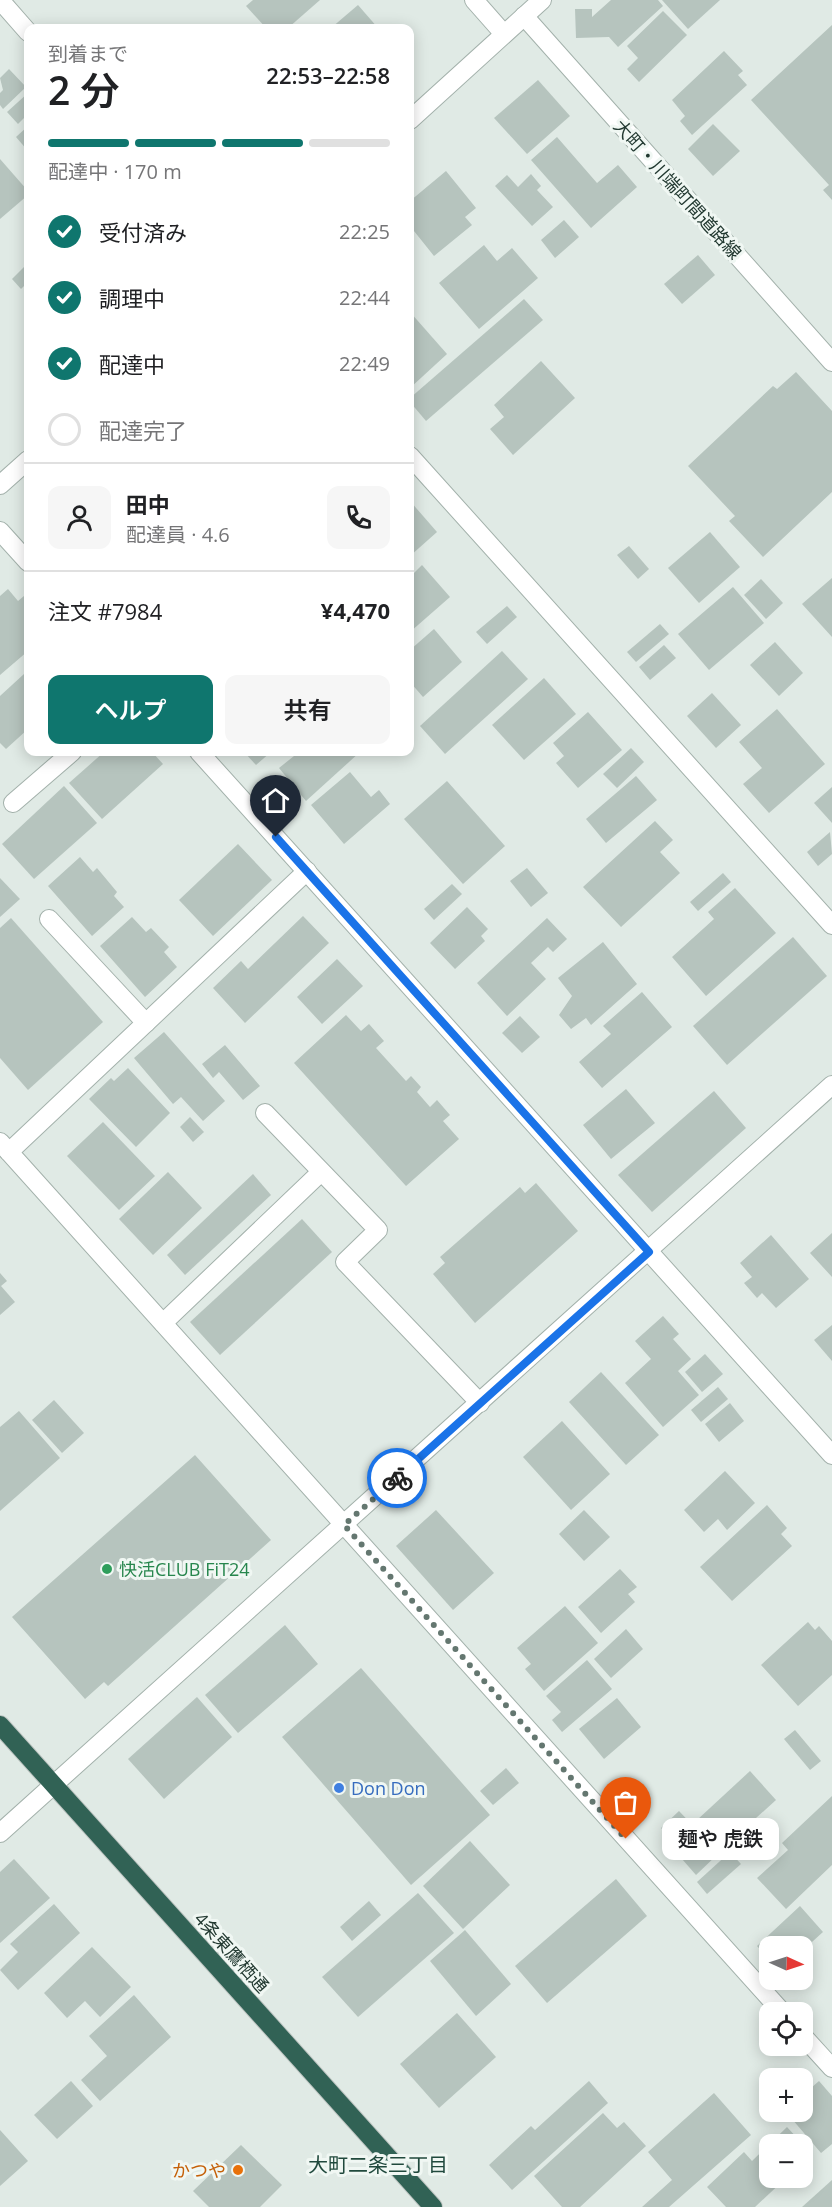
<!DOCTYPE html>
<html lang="ja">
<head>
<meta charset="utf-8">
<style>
  body { margin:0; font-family:"Open Sans","Noto Sans JP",sans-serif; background:#f6f6f6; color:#202124; height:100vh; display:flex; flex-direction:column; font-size:22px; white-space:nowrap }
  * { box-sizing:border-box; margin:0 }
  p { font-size:20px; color:#757577 }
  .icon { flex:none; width:33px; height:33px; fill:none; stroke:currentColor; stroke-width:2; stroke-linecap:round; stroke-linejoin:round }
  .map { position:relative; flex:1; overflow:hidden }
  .drawer { position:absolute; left:24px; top:24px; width:390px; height:732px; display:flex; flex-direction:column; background:#fff; border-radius:12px; box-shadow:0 3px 15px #0003 }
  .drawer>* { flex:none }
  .needle { width:39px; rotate:93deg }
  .controls { position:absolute; left:759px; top:1936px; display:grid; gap:12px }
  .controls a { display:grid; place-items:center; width:54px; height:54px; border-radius:12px; background:#fff; box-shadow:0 3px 15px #0003; font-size:30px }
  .pin { position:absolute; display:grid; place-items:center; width:51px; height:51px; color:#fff; margin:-62px -26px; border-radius:50% 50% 50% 0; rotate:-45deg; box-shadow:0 0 6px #0007 }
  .pin .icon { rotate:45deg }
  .courier { position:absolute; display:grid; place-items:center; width:60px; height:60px; margin:-30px; border:4px solid #1a73e8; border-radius:50%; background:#fff; color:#222; box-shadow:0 2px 8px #0007 }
  .bubble { position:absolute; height:42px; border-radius:12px; background:#fff; box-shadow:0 3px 15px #0003; font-size:20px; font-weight:600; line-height:42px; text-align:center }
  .overview em { font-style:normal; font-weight:600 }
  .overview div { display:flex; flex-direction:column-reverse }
  .overview { display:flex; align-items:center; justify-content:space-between; height:102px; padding:0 24px }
  h1 { font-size:39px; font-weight:600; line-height:45px }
  .bar { display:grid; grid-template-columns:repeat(4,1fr); gap:9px 6px; align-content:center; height:72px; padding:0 24px }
  .bar i { height:8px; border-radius:4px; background:#e0e0e0 }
  .bar .on { background:#0f766e }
  .bar p { grid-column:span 4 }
  .line { display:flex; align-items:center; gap:15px; padding:0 24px; border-top:2px solid #e0e0e0 }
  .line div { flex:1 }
  .round { display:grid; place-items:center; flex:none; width:63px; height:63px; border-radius:12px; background:#f6f6f6 }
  ol { padding:0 24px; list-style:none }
  li { display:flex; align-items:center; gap:18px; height:66px }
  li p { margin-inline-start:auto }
  li .icon { padding:6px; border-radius:50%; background:#0f766e; color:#fff; stroke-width:4 }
  li:last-child { color:#757577 }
  li i { width:33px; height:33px; border:3px solid #e0e0e0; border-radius:50% }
  .action { display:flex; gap:12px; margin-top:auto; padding:12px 24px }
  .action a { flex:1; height:69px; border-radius:12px; background:#0f766e; color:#fff; font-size:24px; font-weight:600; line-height:69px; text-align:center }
  .action a+a { background:#f6f6f6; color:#202124 }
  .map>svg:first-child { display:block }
  .building { fill:#b6c4be }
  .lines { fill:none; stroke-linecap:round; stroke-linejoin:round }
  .minor-casing { stroke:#a3b1ab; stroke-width:20 }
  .highway-casing { stroke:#bdc4c1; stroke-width:20 }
  .minor { stroke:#fff; stroke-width:18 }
  .highway { stroke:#316255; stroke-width:18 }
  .done { stroke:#647770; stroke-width:6; stroke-dasharray:0 10.8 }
  .route { stroke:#1a73e8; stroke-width:8 }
  .leisure-dot { fill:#2e9e5b; stroke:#f0f7f3; stroke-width:2 }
  .shop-dot { fill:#3f7fe0; stroke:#f0f7f3; stroke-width:2 }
  .food-dot { fill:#e8710a; stroke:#f0f7f3; stroke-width:2 }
  .labels { text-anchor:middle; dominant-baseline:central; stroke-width:6; stroke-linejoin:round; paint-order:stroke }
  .street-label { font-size:18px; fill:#223931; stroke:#f0f7f3 }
  .leisure-label { font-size:18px; fill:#27864d; stroke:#f0f7f3; text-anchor:start }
  .shop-label { font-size:18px; fill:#366cbe; stroke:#f0f7f3; text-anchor:start }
  .food-label { font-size:18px; fill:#c56008; stroke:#f0f7f3; text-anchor:end }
  .neighbourhood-label { font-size:20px; fill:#20493d; stroke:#f0f7f3 }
</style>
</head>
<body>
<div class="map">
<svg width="832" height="2207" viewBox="0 0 832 2207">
  <rect width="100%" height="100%" fill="#e0eae5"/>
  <g class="building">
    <path d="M253,0H320L288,28H266L246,6Z"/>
    <path d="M611,0H658L663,6L618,47L609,37L576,38L575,9H592V17Z"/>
    <path d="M662,0H720L688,29Z"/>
    <path d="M358,5L378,28H331Z"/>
    <path d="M663,11L687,35L639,82L627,69L638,58L627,46Z"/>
    <path d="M832,25V200L823,190L829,185L751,100Z"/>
    <path d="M724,51L743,71L738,75L747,85L692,135L680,121L685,116L672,100Z"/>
    <path d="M9,69L26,87L3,109L0,105V93L3,90L0,78Z"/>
    <path d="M538,80L570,116L527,154L494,118Z"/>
    <path d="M28,93V114L18,124L7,112Z"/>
    <path d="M713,124L740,151L713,176L688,149Z"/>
    <path d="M28,126V151L16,137Z"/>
    <path d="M557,137L597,183L618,165L637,187L591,228L531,160Z"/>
    <path d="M0,159L28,191V195L0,219Z"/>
    <path d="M446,171L476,208L465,217L472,225L434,256L410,226V201Z"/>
    <path d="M531,174L541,186L537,190L553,207L532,226L495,186L507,175L518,187Z"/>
    <path d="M564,220L579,237L555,258L541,240Z"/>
    <path d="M484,245L497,261L512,248L538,278L479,329L439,283Z"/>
    <path d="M698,255L715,275L682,304L664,284Z"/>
    <path d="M28,263V282L21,289L12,279Z"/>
    <path d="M524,299L543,320L426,421L410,402V398Z"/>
    <path d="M410,312L447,354L410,388Z"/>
    <path d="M541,361L575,398L513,455L490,429L504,417L494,405Z"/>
    <path d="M796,372L832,411V492L763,557L729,521L735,516L688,466L773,386L777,389Z"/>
    <path d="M410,501L437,532L410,556Z"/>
    <path d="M710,532L740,567L699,603L668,568Z"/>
    <path d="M629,546L649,569L638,579L617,555Z"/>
    <path d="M422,565L450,597L410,632V577Z"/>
    <path d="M832,578V637L802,604Z"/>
    <path d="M761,579L783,603L766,619L744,595Z"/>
    <path d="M733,587L764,623L709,670L678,634Z"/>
    <path d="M8,589L18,601L24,596L28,601V651L0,675V596Z"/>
    <path d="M507,606L517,617L487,644L476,632Z"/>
    <path d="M660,624L669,634L636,662L627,652Z"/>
    <path d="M434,629L462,662L423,697L410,682V650Z"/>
    <path d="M775,642L803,673L779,696L750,665Z"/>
    <path d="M664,645L676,658L650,680L639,667Z"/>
    <path d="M502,651L528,679L445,754L420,726Z"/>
    <path d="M24,674L28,678V729L6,749L0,743V696Z"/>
    <path d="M544,678L576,714L524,760L492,725Z"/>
    <path d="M712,693L741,725L716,748L687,716Z"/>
    <path d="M777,709L825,764L769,813L743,784L762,768L739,742Z"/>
    <path d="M588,712L622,750L578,788L556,763L564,756L553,743Z"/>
    <path d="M631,748L644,762L617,788L603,774Z"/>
    <path d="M104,752H152L163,764L102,819L69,783Z"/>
    <path d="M244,752H271L256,765Z"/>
    <path d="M299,752H360L306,801L279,768Z"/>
    <path d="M350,772L371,797L379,790L390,804L344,844L311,805Z"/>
    <path d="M636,776L657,800L606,843L586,819Z"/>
    <path d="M447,781L505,846L463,884L404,819Z"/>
    <path d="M64,786L97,823L34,879L2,844Z"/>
    <path d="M832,787V823L814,803Z"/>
    <path d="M655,821L673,840L660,852L680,873L621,927L583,887Z"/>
    <path d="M830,832L832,854L818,866L807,852Z"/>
    <path d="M238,844L272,880L213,936L179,900Z"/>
    <path d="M80,857L93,872L97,868L117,892L114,896L124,907L92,936L48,886Z"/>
    <path d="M527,868L548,893L531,907L510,881Z"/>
    <path d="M723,873L731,882L698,911L690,902Z"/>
    <path d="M0,878L20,899L0,917Z"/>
    <path d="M452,884L462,894L434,920L424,909Z"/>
    <path d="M735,888L776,933L706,996L672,957L714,919L708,912Z"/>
    <path d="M467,907L488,929L481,936L485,941L455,969L430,943Z"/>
    <path d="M303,916L329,943L245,1023L213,988L241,961L248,969Z"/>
    <path d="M132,917L146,932L151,928L169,947L164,952L177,967L145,997L100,946Z"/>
    <path d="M11,918L103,1022L28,1090L0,1058V928Z"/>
    <path d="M547,918L567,939L553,952L548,947L531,963L546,979L507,1016L477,983Z"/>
    <path d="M793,937L827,976L727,1065L693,1026Z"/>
    <path d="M603,942L637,984L591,1025L586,1018L571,1029L559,1015L572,996L558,978Z"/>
    <path d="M337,959L363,986L322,1024L297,997Z"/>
    <path d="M642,992L672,1027L602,1088L579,1062L611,1034L603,1026Z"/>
    <path d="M346,1015L361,1031L369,1024L384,1041L376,1048L406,1081L411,1076L421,1087L417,1092L430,1107L437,1100L450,1115L443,1121L459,1139L406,1186L294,1063Z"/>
    <path d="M520,1016L540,1037L522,1053L502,1033Z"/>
    <path d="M164,1032L225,1101L203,1121L181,1097L173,1104L134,1058Z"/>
    <path d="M225,1045L260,1086L243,1100L219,1072L213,1078L202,1064Z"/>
    <path d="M128,1068L170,1113L136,1147L89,1099L111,1078L114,1081Z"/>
    <path d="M626,1089L655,1123L611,1159L583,1125Z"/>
    <path d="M714,1091L746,1128L652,1212L618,1175Z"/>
    <path d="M190,1117L204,1132L193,1142L180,1127Z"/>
    <path d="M103,1122L155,1176L119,1210L67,1156Z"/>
    <path d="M168,1172L202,1208L153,1255L119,1219Z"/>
    <path d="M253,1174L271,1195L185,1275L167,1255Z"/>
    <path d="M536,1183L578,1231L475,1323L433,1274L445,1263L440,1257L520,1187L525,1193Z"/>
    <path d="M302,1219L332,1252L220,1355L190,1322Z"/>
    <path d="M832,1233V1277L810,1253Z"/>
    <path d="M771,1235L809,1279L776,1308L762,1293L757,1298L744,1283L752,1277L740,1263Z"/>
    <path d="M0,1273L7,1281L1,1286L15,1302L0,1315Z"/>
    <path d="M663,1316L679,1334L673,1339L691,1359L678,1371L699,1395L663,1427L625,1383L651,1359L635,1341Z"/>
    <path d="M832,1325V1361L814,1340Z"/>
    <path d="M705,1354L723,1374L702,1392L685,1372Z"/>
    <path d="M601,1372L659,1435L626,1465L569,1402Z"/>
    <path d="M718,1387L728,1399L701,1422L691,1410Z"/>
    <path d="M54,1400L84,1433L62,1453L32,1420Z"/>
    <path d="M730,1403L744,1421L719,1442L705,1424Z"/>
    <path d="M19,1411L60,1458L0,1511V1427Z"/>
    <path d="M562,1421L610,1474L571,1510L523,1457Z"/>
    <path d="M195,1455L271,1540L108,1686L104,1682L85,1699L12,1617Z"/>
    <path d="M725,1471L755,1503L727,1530L718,1519L704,1532L684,1510Z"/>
    <path d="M767,1505L787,1528L781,1534L792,1546L732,1601L700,1567Z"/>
    <path d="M436,1510L494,1573L453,1610L396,1546Z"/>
    <path d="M584,1510L610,1537L584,1561L559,1534Z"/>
    <path d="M620,1569L637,1587L628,1594L635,1602L601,1633L578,1607Z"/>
    <path d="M565,1606L598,1643L544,1691L525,1669L531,1664L517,1648Z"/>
    <path d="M808,1622L815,1630L819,1626L832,1641V1675L798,1706L761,1665Z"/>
    <path d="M285,1625L318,1664L238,1733L205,1695Z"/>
    <path d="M626,1629L643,1649L611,1678L594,1659Z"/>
    <path d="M587,1660L612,1689L562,1732L552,1720L561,1712L546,1696Z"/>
    <path d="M361,1668L490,1815L411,1885L282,1737Z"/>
    <path d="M197,1697L232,1737L164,1799L128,1759Z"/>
    <path d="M617,1698L641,1727L604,1759L579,1729Z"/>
    <path d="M795,1730L821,1761L810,1770L784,1739Z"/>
    <path d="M506,1768L519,1783L493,1805L480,1791Z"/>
    <path d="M750,1771L776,1800L723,1848L697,1820Z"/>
    <path d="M832,1796V1865L786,1909L757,1878L788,1850L782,1843Z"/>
    <path d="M679,1811L719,1853L696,1875L682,1859L686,1855L661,1828Z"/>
    <path d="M470,1841L510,1885L463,1929L423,1886Z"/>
    <path d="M730,1852L741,1864L707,1894L697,1882Z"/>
    <path d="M14,1859L50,1898L0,1943V1872Z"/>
    <path d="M616,1879L647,1916L547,2003L515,1966Z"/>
    <path d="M418,1893L454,1933L358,2017L322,1977Z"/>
    <path d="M369,1901L381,1915L352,1941L340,1927Z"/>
    <path d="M54,1904L80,1933L18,1990L0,1970L18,1952L10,1944Z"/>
    <path d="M800,1906L823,1932L802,1951V1947H770V1960L757,1946Z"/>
    <path d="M465,1930L511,1984L476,2016L430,1961Z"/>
    <path d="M92,1947L131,1987L100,2017L85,2001L67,2018L44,1993Z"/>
    <path d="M134,1995L171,2037L100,2101L81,2080L107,2056L89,2036Z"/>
    <path d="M457,2013L496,2057L439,2108L400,2064Z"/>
    <path d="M71,2081L93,2106L57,2139L34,2115Z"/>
    <path d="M589,2081L608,2103L512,2190L489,2165L531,2126L535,2130Z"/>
    <path d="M819,2081L832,2096V2144L821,2153L786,2112H802V2096Z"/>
    <path d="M714,2093L751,2135L669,2207H642L672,2180L648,2152Z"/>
    <path d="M603,2113L617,2128L624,2122L646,2146L580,2207H562L534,2176Z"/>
    <path d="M787,2127L812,2154L802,2163V2145H770V2178H786L755,2207H726L707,2187L744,2152L752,2161Z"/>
    <path d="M0,2130L28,2161L0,2186Z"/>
    <path d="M241,2145L282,2185L260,2207H209L193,2191Z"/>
    <path d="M832,2180V2207H802Z"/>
  </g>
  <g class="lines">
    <defs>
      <g id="minor">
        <path d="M0,0L28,32"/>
        <path d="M474,0L504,34"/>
        <path d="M524,16L832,362"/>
        <path d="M410,120L542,0"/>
        <path d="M410,456L832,925"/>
        <path d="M0,485L28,460"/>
        <path d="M0,531L28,562"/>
        <path d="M199,752L832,1455"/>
        <path d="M13,803L72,752"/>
        <path d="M49,919L146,1023"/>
        <path d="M265,1113L378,1230L345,1262L480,1403"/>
        <path d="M0,1142L783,2013"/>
        <path d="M9,1152L307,871"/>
        <path d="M163,1323L321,1172"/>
        <path d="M0,1833L832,1085"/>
        <path d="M802,2035L832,2068"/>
      </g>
      <path id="highway" d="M0,1725L433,2207"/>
    </defs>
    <use href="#minor" class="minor-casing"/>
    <use href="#highway" class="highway-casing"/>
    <use href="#minor" class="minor"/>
    <use href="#highway" class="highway"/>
  </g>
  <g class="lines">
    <path class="done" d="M397,1478L344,1525L626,1839"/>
    <path class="route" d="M276,837L649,1252L397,1478"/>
  </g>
  <circle class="leisure-dot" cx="107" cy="1569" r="6"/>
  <circle class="shop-dot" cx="339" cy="1788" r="6"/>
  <circle class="food-dot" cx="238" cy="2170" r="6"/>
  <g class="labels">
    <g class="street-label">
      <text transform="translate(678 189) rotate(48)">大町・川端町間道路線</text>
      <text transform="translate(232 1952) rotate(48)">4条東鷹栖通</text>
    </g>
    <g class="leisure-label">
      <text x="119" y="1569">快活CLUB FiT24</text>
    </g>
    <g class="shop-label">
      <text x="351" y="1788">Don Don</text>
    </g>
    <g class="food-label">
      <text x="226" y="2170">かつや</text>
    </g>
    <g class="neighbourhood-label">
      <text x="378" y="2164">大町二条三丁目</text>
    </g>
  </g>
</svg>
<div class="controls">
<a><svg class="needle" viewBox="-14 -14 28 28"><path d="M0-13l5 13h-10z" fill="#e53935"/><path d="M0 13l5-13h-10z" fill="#757577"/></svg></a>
<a><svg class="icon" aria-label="locate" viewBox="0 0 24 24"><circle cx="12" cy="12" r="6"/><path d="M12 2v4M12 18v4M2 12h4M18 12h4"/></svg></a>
<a>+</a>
<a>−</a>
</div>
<div class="pin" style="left:626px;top:1839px;background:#ea580c"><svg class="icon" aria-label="bag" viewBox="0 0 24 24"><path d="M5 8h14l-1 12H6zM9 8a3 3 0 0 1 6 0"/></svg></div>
<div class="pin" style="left:276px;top:837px;background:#1f2937"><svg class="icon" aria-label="home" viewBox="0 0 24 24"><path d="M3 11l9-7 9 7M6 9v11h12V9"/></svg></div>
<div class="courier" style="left:397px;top:1478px"><svg class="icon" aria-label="bike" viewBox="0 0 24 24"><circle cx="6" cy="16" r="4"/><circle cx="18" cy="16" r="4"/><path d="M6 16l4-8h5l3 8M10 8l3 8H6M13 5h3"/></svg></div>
<div class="bubble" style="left:662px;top:1818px;width:117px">麺や 虎鉄</div>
<section class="drawer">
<div class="overview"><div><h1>2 分</h1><p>到着まで</p></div><em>22:53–22:58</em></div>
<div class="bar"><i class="on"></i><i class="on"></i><i class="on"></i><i></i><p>配達中 · 170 m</p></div>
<ol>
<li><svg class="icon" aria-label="check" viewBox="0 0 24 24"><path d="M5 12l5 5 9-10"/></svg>受付済み<p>22:25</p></li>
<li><svg class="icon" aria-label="check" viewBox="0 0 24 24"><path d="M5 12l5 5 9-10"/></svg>調理中<p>22:44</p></li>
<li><svg class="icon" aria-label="check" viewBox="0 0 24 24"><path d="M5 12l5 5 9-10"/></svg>配達中<p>22:49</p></li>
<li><i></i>配達完了</li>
</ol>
<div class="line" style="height:108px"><a class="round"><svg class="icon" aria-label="person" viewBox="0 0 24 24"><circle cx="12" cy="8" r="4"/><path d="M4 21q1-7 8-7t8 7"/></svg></a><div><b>田中</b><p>配達員 · 4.6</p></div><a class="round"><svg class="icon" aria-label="phone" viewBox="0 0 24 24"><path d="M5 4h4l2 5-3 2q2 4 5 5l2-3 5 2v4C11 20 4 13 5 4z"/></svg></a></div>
<div class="line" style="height:78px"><div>注文 #7984</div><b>¥4,470</b></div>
<div class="action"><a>ヘルプ</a><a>共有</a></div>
</section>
</div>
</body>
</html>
